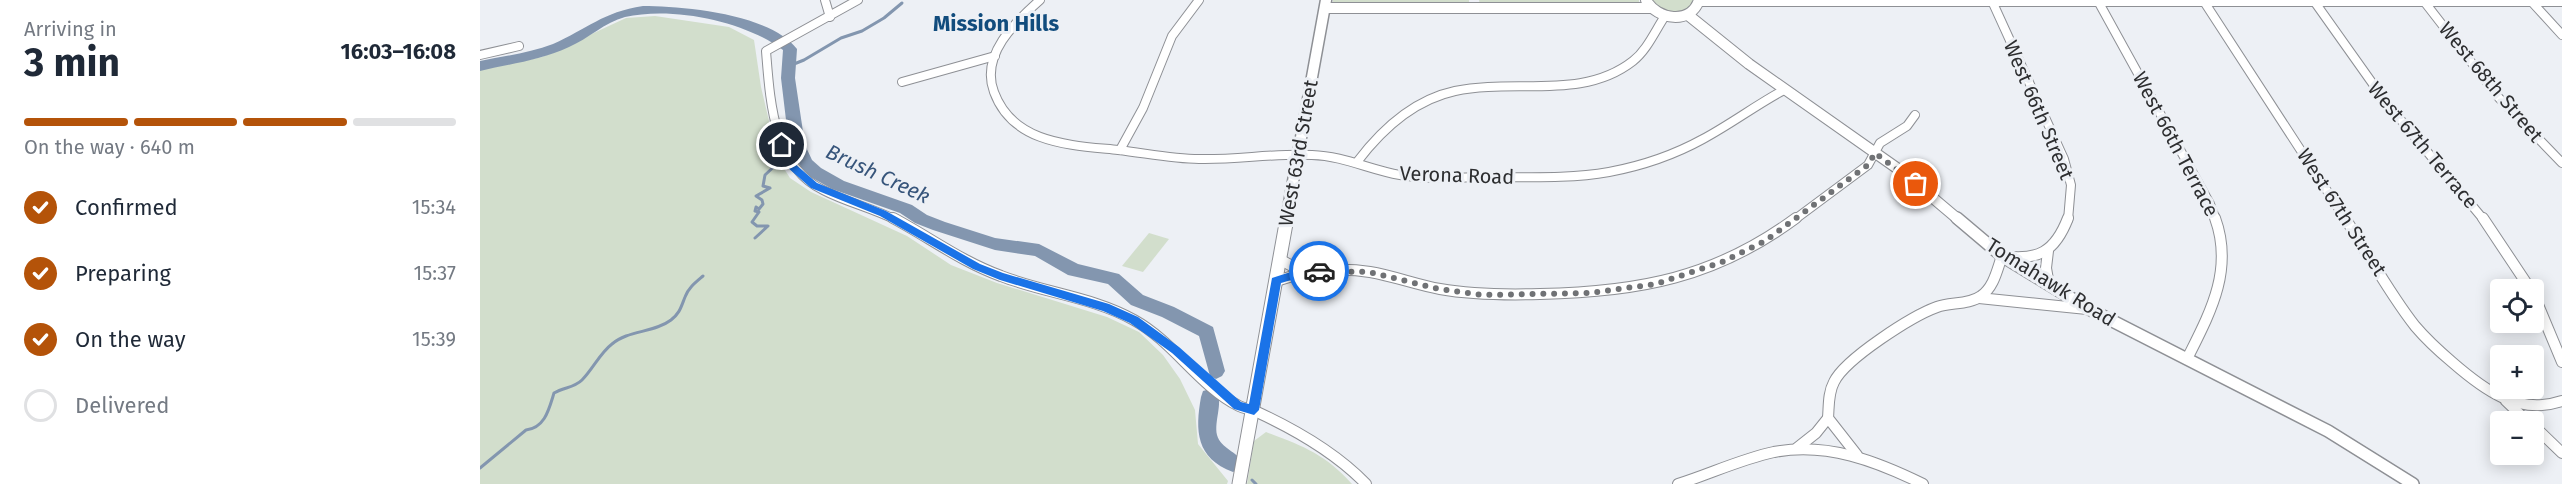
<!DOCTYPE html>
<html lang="en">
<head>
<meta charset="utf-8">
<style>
  body { margin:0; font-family:"Fira Sans",sans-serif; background:#f2f2f3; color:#1f2937; height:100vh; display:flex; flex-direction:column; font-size:22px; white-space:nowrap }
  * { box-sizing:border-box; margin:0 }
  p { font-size:20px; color:#747a83 }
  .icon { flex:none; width:33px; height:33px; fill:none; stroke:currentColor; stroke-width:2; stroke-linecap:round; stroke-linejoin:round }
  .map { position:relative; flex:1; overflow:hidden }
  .drawer { display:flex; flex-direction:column; background:#fff; width:480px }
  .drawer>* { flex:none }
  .fabs { position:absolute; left:2010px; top:279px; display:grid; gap:12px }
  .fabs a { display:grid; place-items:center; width:54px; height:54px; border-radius:6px; background:#fff; box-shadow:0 3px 15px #0003; font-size:30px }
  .pin { position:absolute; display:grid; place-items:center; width:51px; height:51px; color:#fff; margin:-26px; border:3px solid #fff; border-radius:50%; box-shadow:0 2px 6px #0007 }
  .courier { position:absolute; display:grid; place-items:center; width:60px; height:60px; margin:-30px; border:4px solid #1a73e8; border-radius:50%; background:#fff; color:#222; box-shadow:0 2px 8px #0007 }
  .overview em { font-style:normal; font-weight:700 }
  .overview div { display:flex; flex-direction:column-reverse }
  .overview { display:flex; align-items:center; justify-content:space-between; height:102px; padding:0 24px }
  h1 { font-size:39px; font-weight:700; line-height:45px }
  .bar { display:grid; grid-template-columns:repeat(4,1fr); gap:9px 6px; align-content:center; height:72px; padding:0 24px }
  .bar i { height:8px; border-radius:4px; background:#e0e1e3 }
  .bar .selected { background:#b45309 }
  .bar p { grid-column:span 4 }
  ol { padding:0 24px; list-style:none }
  li { display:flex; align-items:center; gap:18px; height:66px }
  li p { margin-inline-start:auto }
  li .icon { padding:6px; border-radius:50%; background:#b45309; color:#fff; stroke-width:4 }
  li:last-child { color:#747a83 }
  li i { width:33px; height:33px; border:3px solid #e0e1e3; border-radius:50% }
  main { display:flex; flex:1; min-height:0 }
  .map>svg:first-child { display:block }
  .green { fill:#d2decc }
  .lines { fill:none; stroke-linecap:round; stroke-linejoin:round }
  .stream { stroke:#8396af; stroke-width:3 }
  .river { fill:#8396af; fill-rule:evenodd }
  .minor-far1-casing { stroke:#8e9095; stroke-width:10 }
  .minor-casing { stroke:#8e9095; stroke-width:12 }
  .tertiary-far1-casing { stroke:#8e9095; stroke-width:12 }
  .tertiary-casing { stroke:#8e9095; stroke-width:14 }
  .secondary-far1-casing { stroke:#8e9095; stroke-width:13 }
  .secondary-casing { stroke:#8e9095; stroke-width:15 }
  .minor-far1 { stroke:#fff; stroke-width:8 }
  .minor { stroke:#fff; stroke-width:10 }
  .tertiary-far1 { stroke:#fff; stroke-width:10 }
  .tertiary { stroke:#fff; stroke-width:11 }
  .secondary-far1 { stroke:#fff; stroke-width:10 }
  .secondary { stroke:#fff; stroke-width:13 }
  .route { fill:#1a73e8 }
  .done { stroke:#707275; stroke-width:6; stroke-dasharray:0 10.8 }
  .labels { text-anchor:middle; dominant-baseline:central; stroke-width:6; stroke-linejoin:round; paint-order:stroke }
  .street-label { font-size:20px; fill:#2d2e30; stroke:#edf0f5 }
  .water-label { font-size:21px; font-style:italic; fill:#37557b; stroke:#edf0f5 }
  .quarter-label { font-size:22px; font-weight:bold; fill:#114c7d; stroke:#edf0f5 }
</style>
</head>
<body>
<main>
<section class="drawer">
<div class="overview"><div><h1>3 min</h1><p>Arriving in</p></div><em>16:03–16:08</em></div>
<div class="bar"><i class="selected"></i><i class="selected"></i><i class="selected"></i><i></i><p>On the way · 640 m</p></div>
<ol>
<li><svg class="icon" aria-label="check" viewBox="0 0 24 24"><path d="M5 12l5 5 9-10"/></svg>Confirmed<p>15:34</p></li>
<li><svg class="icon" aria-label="check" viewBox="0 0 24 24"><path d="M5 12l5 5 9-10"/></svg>Preparing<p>15:37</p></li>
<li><svg class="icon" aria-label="check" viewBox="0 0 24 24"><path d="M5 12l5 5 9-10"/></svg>On the way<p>15:39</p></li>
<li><i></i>Delivered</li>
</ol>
</section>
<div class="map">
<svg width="2082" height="484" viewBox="0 0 2082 484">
  <rect width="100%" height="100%" fill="#edf0f5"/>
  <g class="green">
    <path d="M853,0H989V3L853,5Z"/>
    <path d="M999,0H1159V4L1000,6Z"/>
    <path d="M1171,0H1213L1214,3L1208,11L1182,13Z"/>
    <path d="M175,16L249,27L274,40L281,87L298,159L310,178L331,192L427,236L471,265L517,283L627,317L659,332L683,355L700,379L715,410L718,444L748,481L747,484H0V70L62,57L146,18Z"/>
    <path d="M669,233L689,239L663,272L642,266Z"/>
    <path d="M786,432C823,446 845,454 872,484H767L774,441Z"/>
  </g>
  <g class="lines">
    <g class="stream">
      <path d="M309,66L324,60L361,38L382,31L404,18L422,3"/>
      <path d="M275,238L288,226H277L272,222L279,212L275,211L276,207L279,209L283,204L282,200L276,196L290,188L283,186L285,175L317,145"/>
      <path d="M0,468L46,430C65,428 69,409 74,393C84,387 94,388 102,380C113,369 120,353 132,344C148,330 174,333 191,320C200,313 201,307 205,297C208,288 216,282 223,276"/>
      <path d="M772,480L776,484"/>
    </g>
    <g class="river">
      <path d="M163,6C203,6 291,14 317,49L315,78L325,145L332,160L341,168L364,181L432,205L447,215L465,222L515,238L559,244L598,264L639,274L663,295L694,307L733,327L745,371L742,376L736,379L730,376L719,336L682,317L651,305L628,284L588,275L555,256L515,250L453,230L435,223L420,213L352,189L329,176L321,167L309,145L301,78L303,50C265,21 192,6 145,17C125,22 108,39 89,47C61,60 30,64 0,71V61C24,56 50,53 73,44C107,29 123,12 163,6Z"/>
      <path d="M730,389L737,391C743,404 734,421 737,435C741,449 757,451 763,463L760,469L753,472C716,458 715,431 721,397L723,391Z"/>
    </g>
    <defs>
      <g id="minor-far1">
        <path d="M345,0L350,17"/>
        <path d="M378,0L286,51C290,100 293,166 343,190C366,202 392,208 416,220"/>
        <path d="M560,0C535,22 500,55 514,92C533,144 590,145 638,150C665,153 692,159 719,159C757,160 794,153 832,155C864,156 890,170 920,175C950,180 980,177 1010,177C1050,177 1090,179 1129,172C1161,166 1194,155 1223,139C1251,124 1276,105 1304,90"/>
        <path d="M1723,0L1866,220"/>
        <path d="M1943,0L2019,98L2082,163"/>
        <path d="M2050,0L2082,35"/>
        <path d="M1512,1L1584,159L1591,185L1588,220"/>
        <path d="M1618,1L1730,204L1736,220"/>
        <path d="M1834,1L1905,101L2004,220"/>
        <path d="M0,55L39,46"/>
        <path d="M422,82L515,56"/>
        <path d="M640,150L663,108L692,36L719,0"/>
        <path d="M877,162C902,129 933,100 975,91C1034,78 1102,101 1153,61C1167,50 1175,31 1185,16"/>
        <path d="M1314,220L1388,165L1400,143L1427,126L1435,115"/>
      </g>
      <g id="minor">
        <path d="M413,218C449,237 482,262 521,276C565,293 613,297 654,320C694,342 719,386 759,406C765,409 771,409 777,412C816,430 855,452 886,484"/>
        <path d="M1865,218C1888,254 1909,293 1935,326C1946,339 1959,351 1972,362C2003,389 2038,416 2082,401"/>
        <path d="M2003,218L2051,290"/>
        <path d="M1568,251L1566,268L1569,285"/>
        <path d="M799,259L823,272"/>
        <path d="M796,281C826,271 858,267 890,272C914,276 937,285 960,289C994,295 1026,295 1060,294C1158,292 1235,278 1316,218"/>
        <path d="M2054,295L2082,362"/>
        <path d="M1499,298L1607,309"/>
        <path d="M1707,359C1730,313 1754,270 1735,218"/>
        <path d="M2026,401L2048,422"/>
        <path d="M2054,426L2082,453"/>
        <path d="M1317,448L1336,433L1348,418"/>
        <path d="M1377,455L1348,418C1349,406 1348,393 1354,382C1365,359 1432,316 1457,307C1470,302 1489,305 1501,296C1514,287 1517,270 1522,256C1558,261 1575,252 1588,218"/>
        <path d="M1198,484C1230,474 1261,459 1294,452C1347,442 1396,461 1443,484"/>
      </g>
      <g id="tertiary-far1">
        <path d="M1166,0C1177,20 1211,25 1219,0"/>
        <path d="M1219,1H2082"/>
        <path d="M845,8H1170"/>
        <path d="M1208,15L1269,64L1421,171L1479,220"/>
      </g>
      <path id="tertiary" d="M1477,218L1522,256L1609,309L1848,431L1933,484"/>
      <path id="secondary-far1" d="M806,220L846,0"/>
      <path id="secondary" d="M759,484L807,218"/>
    </defs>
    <use href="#minor-far1" class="minor-far1-casing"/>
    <use href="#minor" class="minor-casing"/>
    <use href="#tertiary-far1" class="tertiary-far1-casing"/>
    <use href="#tertiary" class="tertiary-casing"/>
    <use href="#secondary-far1" class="secondary-far1-casing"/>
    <use href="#secondary" class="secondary-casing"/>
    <use href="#minor-far1" class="minor-far1"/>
    <use href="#minor" class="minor"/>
    <use href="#tertiary-far1" class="tertiary-far1"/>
    <use href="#tertiary" class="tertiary"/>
    <use href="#secondary-far1" class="secondary-far1"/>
    <use href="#secondary" class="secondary"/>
  </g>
  <path class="route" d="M302,141L306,145L314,163L337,183L406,211L500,264L523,273L629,304L658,317L699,347L761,402L769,404L792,278L823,268L839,267L844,271C840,274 810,280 801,283L779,410L774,415L754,409L692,353L650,323L623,311L520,280L493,269L400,216L331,188L307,167L297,145Z"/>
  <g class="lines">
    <path class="done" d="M839,271L889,272L959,289L1002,295L1109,293L1176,284L1242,262L1285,241L1388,165L1395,153L1436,184"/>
  </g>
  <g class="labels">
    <g class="street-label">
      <text transform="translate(2011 82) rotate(50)">West 68th Street</text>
      <text transform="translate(1559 110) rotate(67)">West 66th Street</text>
      <text transform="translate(1696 144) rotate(62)">West 66th Terrace</text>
      <text transform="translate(1943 145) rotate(50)">West 67th Terrace</text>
      <text transform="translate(818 153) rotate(-80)">West 63rd Street</text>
      <text transform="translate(977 175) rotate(2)">Verona Road</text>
      <text transform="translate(1862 212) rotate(57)">West 67th Street</text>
      <text transform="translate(1571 282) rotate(32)">Tomahawk Road</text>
    </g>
    <g class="water-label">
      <text transform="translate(398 174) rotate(25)">Brush Creek</text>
    </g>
    <g class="quarter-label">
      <text x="516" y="23">Mission Hills</text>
    </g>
  </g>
</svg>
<div class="fabs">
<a><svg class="icon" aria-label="locate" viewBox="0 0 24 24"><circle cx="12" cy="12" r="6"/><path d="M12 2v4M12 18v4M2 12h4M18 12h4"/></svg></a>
<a>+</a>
<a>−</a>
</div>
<div class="pin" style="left:1436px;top:184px;background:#ea580c"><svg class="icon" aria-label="bag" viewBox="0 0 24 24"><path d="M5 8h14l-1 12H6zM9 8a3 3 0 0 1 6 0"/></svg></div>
<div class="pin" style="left:302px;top:145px;background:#1f2937"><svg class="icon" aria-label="home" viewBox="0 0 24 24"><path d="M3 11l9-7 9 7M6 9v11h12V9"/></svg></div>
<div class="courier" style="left:839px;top:271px"><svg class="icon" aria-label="car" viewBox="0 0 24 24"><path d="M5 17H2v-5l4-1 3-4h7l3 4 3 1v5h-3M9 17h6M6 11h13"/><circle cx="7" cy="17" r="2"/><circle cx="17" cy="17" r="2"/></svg></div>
</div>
</main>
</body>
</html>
